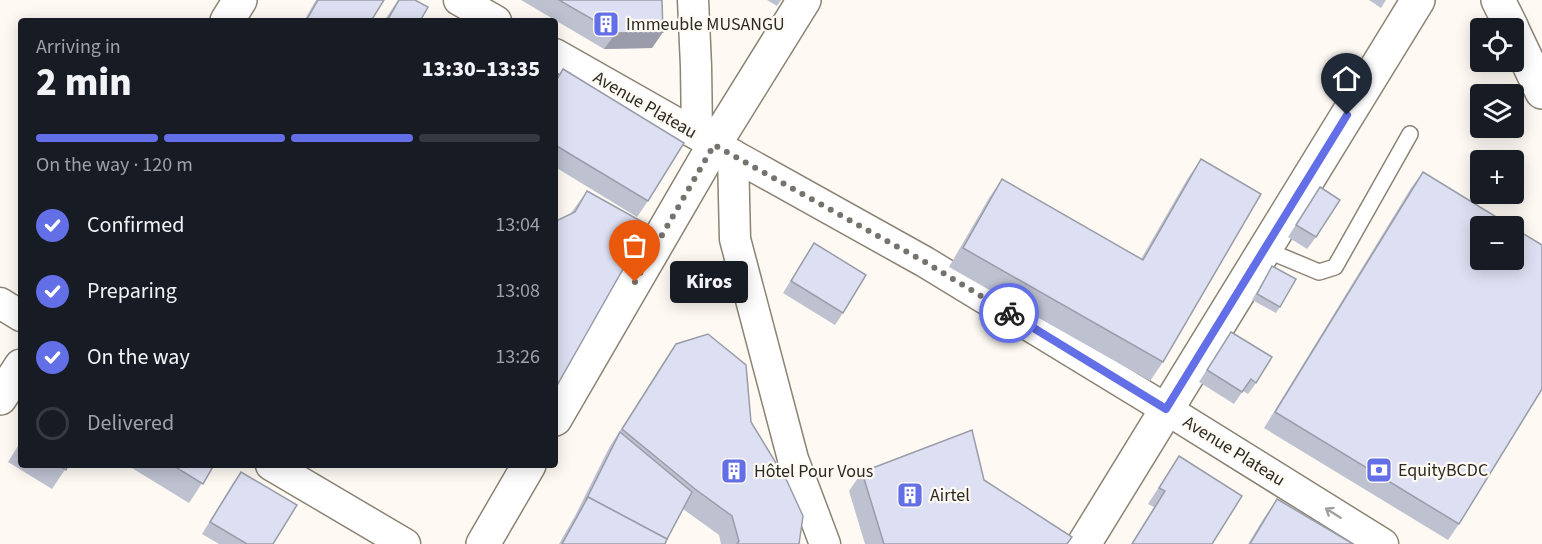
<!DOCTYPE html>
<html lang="en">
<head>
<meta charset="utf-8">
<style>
  body { margin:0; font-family:"Source Sans 3",sans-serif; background:#242831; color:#f1f3f6; height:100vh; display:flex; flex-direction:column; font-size:22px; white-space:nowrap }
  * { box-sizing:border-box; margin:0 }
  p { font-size:20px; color:#9ea1a6 }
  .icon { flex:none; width:33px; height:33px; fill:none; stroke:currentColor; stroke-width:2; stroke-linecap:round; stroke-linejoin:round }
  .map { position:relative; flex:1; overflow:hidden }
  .panel { position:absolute; left:18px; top:18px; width:540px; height:450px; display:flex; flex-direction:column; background:#171b24; border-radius:6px; box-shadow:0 3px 15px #0003 }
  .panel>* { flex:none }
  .controls { position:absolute; left:1470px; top:18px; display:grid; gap:12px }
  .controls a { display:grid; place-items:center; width:54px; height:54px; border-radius:6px; background:#171b24; box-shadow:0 3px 15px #0003; font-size:30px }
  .pin { position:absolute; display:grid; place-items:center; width:51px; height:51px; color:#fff; margin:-62px -26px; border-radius:50% 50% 50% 0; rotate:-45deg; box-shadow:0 0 6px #0007 }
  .pin .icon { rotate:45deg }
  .courier { position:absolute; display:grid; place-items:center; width:60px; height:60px; margin:-30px; border:4px solid #626fe7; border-radius:50%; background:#fff; color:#222; box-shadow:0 2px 8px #0007 }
  .bubble { position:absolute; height:42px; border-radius:6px; background:#171b24; box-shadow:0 3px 15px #0003; font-size:20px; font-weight:800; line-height:42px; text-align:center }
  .head em { font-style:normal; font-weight:800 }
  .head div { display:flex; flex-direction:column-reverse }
  .head { display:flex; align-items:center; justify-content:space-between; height:102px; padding:0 18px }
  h1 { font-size:39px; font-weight:800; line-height:45px }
  .bar { display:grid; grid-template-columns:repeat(4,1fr); gap:9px 6px; align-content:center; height:72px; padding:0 18px }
  .bar i { height:8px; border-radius:4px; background:#363941 }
  .bar .current { background:#626fe7 }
  .bar p { grid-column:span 4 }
  ol { padding:0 18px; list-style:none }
  li { display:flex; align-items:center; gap:18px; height:66px }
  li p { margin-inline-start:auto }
  li .icon { padding:6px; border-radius:50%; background:#626fe7; color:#fff; stroke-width:4 }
  li:last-child { color:#9ea1a6 }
  li i { width:33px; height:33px; border:3px solid #363941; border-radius:50% }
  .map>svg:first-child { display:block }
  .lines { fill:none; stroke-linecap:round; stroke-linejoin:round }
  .service-casing { stroke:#8b8373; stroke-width:18 }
  .minor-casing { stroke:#8b8373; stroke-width:33 }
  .tertiary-casing { stroke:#8b8373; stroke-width:36 }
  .service { stroke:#fff; stroke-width:15 }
  .minor { stroke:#fff; stroke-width:30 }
  .tertiary { stroke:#fff; stroke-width:33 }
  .wall { fill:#bdc1d0 }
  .shaded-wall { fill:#9a9da9 }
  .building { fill:#dce0f2; stroke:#9a9da9; stroke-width:1.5 }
  .oneway { stroke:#a09f9c }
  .done { stroke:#76726c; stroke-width:6; stroke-dasharray:0 10.8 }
  .route { stroke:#626fe7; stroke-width:8 }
  .labels { text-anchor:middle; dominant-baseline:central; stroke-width:4.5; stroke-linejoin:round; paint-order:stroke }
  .poi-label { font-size:18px; fill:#2c2923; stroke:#fefaf3; text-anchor:start }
  .street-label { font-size:18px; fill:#2c2923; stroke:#fefaf3 }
</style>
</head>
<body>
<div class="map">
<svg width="1542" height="544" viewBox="0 0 1542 544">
  <rect width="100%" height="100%" fill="#fefaf3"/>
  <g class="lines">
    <defs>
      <path id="service" d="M1264,249L1319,272L1335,267L1410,134"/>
      <g id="minor">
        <path d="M459,0L496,21"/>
        <path d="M693,0L696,66L697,134"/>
        <path d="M555,54L733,155L925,262L1166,409L1383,544"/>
        <path d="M733,155L735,239L793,459L825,544"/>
        <path d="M0,303L21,316"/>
        <path d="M271,465L405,544"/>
      </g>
      <g id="tertiary">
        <path d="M1498,0L1512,28"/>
        <path d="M227,21L240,0"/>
        <path d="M1514,33L1542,92"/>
        <path d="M0,398L21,366"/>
        <path d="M555,419L714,145L804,0"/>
        <path d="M483,544L529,465"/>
        <path d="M1084,544L1418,0"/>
      </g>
    </defs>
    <use href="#service" class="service-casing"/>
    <use href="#minor" class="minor-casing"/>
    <use href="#tertiary" class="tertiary-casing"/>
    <use href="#service" class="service"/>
    <use href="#minor" class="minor"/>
    <use href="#tertiary" class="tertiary"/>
  </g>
  <g class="wall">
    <path d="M316,0H384L371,21H304Z"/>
    <path d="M398,0H415L420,21H384Z"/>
    <path d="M521,0H662L663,32L652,48L604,49Z"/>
    <path d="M767,0H781L777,6Z"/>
    <path d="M1369,0H1386L1381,8Z"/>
    <path d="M563,69L648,201L637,217L555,167V81Z"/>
    <path d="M1201,159L1163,362L1150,381L949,267L989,198L1002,179L1141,259L1188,178Z"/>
    <path d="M1423,172L1459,524L1448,540L1264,428L1411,188Z"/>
    <path d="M1320,187L1316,237L1307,249L1288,237Z"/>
    <path d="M587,191L555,389L571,213Z"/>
    <path d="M814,243L843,313L835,325L783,293Z"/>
    <path d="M1272,266L1280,307L1276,313L1252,300Z"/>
    <path d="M1231,332L1256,383L1248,394L1243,391L1234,404L1199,382Z"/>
    <path d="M676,344L751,422L799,544H721L719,535L683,509L665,544H559L575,516L609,448L663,363Z"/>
    <path d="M21,441V465H68L52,489L8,462Z"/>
    <path d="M1179,456L1212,544H1131L1154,507L1148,504Z"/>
    <path d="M127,465H214L189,503Z"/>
    <path d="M241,472L273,544H219L202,534L233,483Z"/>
    <path d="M862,472L984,480L1067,544H865L849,491Z"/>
    <path d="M1277,499L1353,544H1248L1264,518Z"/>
  </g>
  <path class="shaded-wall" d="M663,32L652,48L604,49L616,33Z"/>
  <g class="building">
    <path d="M318,0H384L371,21H306Z"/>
    <path d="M399,0H415L428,7L420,21H387Z"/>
    <path d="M559,0H662L663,32L616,33Z"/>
    <path d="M563,69L684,143L648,201L555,145V83Z"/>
    <path d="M1201,159L1261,194L1163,362L963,248L1002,179L1143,260Z"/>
    <path d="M1423,172L1511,226H1480V260H1514V228L1542,245V389L1459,524L1275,412Z"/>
    <path d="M1320,187L1340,200L1316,237L1296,225Z"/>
    <path d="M587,191L648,225L555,389V223L556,221L575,212Z"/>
    <path d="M814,243L866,275L843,313L791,281Z"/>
    <path d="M1272,266L1296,279L1280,307L1257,294Z"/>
    <path d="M1231,332L1272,357L1256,383L1251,379L1242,392L1207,370Z"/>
    <path d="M708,334L746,365L751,422L787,481L803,516L799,544H737L739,541L732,516L695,489L622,429L676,344Z"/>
    <path d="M972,430L984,480L1072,537L1067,544H884L862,472Z"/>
    <path d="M620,432L692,492L667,539L588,497L586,500Z"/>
    <path d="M1179,456L1242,496L1212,544H1132L1165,491L1159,488Z"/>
    <path d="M58,465H68L66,470Z"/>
    <path d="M172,465H214L203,484Z"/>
    <path d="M241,472L297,505L273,544H247L210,522Z"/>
    <path d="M588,497L667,539L665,544H562Z"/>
    <path d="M1277,499L1353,544H1250Z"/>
  </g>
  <defs><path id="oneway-shaft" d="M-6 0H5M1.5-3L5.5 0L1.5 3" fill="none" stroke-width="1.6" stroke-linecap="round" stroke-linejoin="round" transform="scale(1.5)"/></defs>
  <use class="oneway" href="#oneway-shaft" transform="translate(1333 513) rotate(-148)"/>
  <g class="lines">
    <path class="done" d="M635,282L714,145L925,262L1009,313"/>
    <path class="route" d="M1009,313L1166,409L1347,115"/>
  </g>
  <defs>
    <symbol id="building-square" viewBox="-11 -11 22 22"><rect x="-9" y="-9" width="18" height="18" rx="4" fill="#626fe7" stroke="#fefaf3"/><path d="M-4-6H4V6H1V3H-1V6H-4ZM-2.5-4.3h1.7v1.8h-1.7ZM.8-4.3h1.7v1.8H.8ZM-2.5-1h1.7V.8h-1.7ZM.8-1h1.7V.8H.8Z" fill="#fff"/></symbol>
    <symbol id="bank-square" viewBox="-11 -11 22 22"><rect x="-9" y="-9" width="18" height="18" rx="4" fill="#626fe7" stroke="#fefaf3"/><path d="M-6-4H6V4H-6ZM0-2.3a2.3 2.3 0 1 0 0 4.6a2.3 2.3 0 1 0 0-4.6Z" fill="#fff"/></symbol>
  </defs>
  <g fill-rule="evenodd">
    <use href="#building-square" x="591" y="9" width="30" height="30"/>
    <use href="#bank-square" x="1364" y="455" width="30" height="30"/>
    <use href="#building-square" x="719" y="456" width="30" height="30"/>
    <use href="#building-square" x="895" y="480" width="30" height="30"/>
  </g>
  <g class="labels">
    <g class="poi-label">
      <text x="626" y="24">Immeuble MUSANGU</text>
      <text x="1398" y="470">EquityBCDC</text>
      <text x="754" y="471">Hôtel Pour Vous</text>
      <text x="930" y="495">Airtel</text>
    </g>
    <g class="street-label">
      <text transform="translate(645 105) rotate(30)">Avenue Plateau</text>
      <text transform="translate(1234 451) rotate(32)">Avenue Plateau</text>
    </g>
  </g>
</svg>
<div class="controls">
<a><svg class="icon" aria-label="locate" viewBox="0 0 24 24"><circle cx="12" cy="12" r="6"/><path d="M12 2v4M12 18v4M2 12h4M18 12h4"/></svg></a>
<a><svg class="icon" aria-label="layers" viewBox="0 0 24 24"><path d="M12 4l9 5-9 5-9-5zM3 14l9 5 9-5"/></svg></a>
<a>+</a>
<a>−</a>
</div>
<div class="pin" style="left:635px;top:282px;background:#ea580c"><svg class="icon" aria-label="bag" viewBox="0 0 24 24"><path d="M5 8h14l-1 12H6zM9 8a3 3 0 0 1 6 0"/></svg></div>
<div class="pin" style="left:1347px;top:115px;background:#1f2937"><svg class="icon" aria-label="home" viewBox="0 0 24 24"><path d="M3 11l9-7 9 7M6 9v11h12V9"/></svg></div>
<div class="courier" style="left:1009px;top:313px"><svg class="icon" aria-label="bike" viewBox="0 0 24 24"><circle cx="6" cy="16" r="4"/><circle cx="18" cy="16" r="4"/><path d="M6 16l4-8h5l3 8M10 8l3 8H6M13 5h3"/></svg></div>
<div class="bubble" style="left:670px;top:261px;width:78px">Kiros</div>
<section class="panel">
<div class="head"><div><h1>2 min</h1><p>Arriving in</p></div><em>13:30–13:35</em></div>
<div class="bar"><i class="current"></i><i class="current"></i><i class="current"></i><i></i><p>On the way · 120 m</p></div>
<ol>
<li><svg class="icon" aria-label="check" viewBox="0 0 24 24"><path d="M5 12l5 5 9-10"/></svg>Confirmed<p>13:04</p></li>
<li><svg class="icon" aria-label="check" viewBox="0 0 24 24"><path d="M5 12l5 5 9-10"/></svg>Preparing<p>13:08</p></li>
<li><svg class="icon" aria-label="check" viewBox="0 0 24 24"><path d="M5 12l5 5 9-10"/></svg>On the way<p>13:26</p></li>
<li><i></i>Delivered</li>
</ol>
</section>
</div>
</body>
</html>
